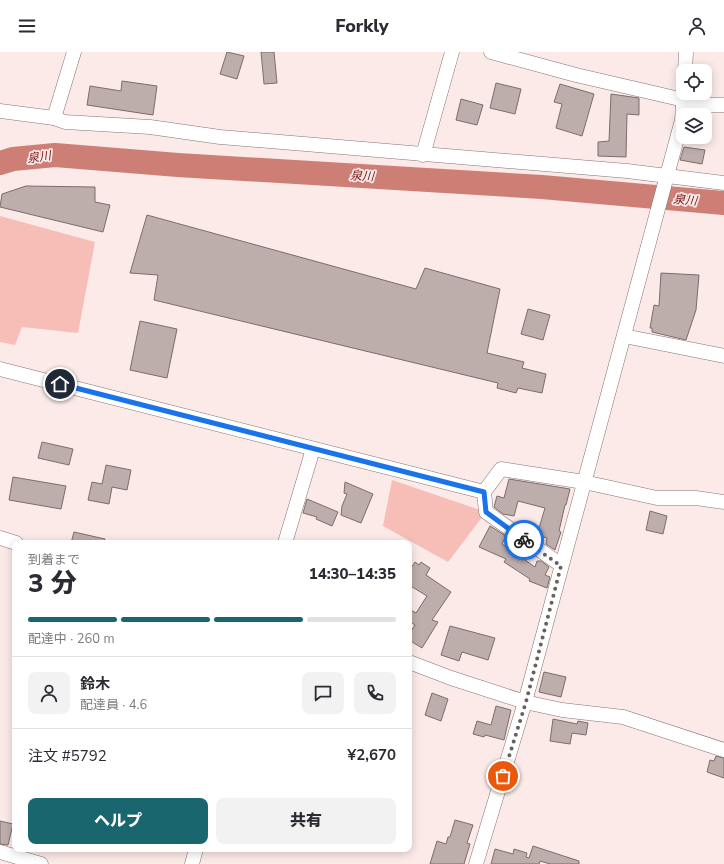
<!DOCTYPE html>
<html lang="ja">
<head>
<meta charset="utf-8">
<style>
  body { margin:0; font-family:"Nunito Sans","Noto Sans JP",sans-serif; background:#f2f2f3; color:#2b2b33; height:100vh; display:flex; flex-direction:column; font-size:15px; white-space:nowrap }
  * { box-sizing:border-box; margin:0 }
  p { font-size:13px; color:#7c7c81 }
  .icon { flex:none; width:22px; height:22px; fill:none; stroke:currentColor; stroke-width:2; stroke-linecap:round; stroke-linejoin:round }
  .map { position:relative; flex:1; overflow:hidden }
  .side { position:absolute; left:12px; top:488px; width:400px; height:312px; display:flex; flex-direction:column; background:#fff; border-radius:8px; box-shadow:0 2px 10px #0003 }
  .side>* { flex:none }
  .buttons { position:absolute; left:676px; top:12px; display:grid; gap:8px }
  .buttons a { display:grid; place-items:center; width:36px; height:36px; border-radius:8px; background:#fff; box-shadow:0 2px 10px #0003; font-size:20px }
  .pin { position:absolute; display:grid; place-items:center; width:34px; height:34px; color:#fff; margin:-17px; border:2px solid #fff; border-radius:50%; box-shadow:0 1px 4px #0007 }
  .courier { position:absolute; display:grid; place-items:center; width:40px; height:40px; margin:-20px; border:3px solid #1a73e8; border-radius:50%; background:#fff; color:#222; box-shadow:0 1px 5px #0007 }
  .overview em { font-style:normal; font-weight:800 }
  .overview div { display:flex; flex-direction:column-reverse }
  .overview { display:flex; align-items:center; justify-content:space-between; height:68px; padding:0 16px }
  h1 { font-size:26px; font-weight:800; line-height:30px }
  .bar { display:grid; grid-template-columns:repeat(4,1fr); gap:6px 4px; align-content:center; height:48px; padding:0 16px }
  .bar i { height:5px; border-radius:3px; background:#e1e1e2 }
  .bar .active { background:#1a666f }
  .bar p { grid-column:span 4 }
  .line { display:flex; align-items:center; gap:10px; padding:0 16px; border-top:1px solid #e1e1e2 }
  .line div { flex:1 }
  .round { display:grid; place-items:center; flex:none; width:42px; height:42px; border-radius:8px; background:#f2f2f3 }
  .cta { display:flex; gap:8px; margin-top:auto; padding:8px 16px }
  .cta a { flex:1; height:46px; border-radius:8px; background:#1a666f; color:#fff; font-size:16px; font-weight:800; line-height:46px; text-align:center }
  .cta a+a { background:#f2f2f3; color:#2b2b33 }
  header { display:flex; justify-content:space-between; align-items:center; height:52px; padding:0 16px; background:#fff; font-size:18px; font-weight:800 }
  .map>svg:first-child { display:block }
  .green { fill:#f6beb7 }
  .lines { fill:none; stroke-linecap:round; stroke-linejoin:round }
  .river { stroke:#cd7f76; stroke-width:24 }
  .building { fill:#bdaeac; stroke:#7b6d6b }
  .minor-casing { stroke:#837573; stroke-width:15 }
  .minor { stroke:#fff; stroke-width:14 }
  .done { stroke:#69605e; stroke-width:4; stroke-dasharray:0 7.2 }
  .route { stroke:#1a73e8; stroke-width:5 }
  .labels { text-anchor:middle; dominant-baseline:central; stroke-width:3.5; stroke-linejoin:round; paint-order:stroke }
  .water-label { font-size:12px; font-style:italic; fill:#751715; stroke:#fbeae8 }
</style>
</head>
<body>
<header><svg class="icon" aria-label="menu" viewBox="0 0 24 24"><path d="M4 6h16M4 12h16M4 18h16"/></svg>Forkly<svg class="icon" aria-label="person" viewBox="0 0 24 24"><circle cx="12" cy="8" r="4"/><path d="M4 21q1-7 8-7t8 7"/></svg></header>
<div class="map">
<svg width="724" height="812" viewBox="0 0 724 812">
  <rect width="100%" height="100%" fill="#fbeae8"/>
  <g class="green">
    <path d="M0,164L95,190L78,281L22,275L15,293L0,290Z"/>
    <path d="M392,428L486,460L448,510L383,474Z"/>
  </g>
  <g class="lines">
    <path class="river" d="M0,111L13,107L55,103L178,113L542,135L724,151"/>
  </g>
  <g class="building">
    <path d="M227,0L244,4L237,27L220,22Z"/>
    <path d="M261,0H274L277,31L264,32Z"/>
    <path d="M122,29L157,34L153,63L87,53L90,34L121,39Z"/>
    <path d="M496,31L521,37L515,62L490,56Z"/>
    <path d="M560,32L594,42L582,84L556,76L562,52L554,50Z"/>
    <path d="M611,42L639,46V63L627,62L626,105L598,104V90L609,89Z"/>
    <path d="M461,47L483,53L477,73L456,68Z"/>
    <path d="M684,95L705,98L702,112L680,108Z"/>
    <path d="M26,134L95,135V150L110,153L103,180L0,155L2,142Z"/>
    <path d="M147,163L416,237L425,216L500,237L487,301L524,310L522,316L546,322L542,341L518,336L516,341L497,336L498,331L154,248L158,223L130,221Z"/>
    <path d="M661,221L699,223L696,258L686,288L652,280V276H650L654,253L659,254Z"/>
    <path d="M528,257L550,263L543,288L521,282Z"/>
    <path d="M140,269L177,277L167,326L130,318Z"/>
    <path d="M42,390L73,397L69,413L38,406Z"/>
    <path d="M106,413L131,418L127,438L112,435L109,452L88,448L92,430L102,432Z"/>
    <path d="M13,425L66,434L61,457L9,448Z"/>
    <path d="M509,427L570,437L566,453H565L559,479L561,480L555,498L546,492L547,486L537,483L545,456L518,449L514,464L503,462L494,455L497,444L504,446Z"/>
    <path d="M345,430L373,442L361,471L341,463L342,454L347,442L344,441Z"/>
    <path d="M307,447L338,460L332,474L316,467L317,465L303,461Z"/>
    <path d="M650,459L667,464L663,482L646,478Z"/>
    <path d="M490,474L506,484L502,492L535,515L537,509H541L549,515L545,523L550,525L547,536L529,529L530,527L504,510L506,507L479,495Z"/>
    <path d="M74,480L105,487L104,491H71Z"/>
    <path d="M415,510L419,513L421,510L430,516L426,523L451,540L432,568L438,570L422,596L409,588V582L415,573L409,569V557L416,561L427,544L409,533V519Z"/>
    <path d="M450,574L495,586L488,608L462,600L459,609L441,603Z"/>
    <path d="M544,620L566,625L561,645L539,640Z"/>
    <path d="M432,641L448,647L441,669L425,663Z"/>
    <path d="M496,654L511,658L504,688L485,683L484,685L473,682L477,669L491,673Z"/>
    <path d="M553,667L577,672L578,669L588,671L586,683L572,681L570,692L550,689Z"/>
    <path d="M716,704L724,706V726L707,720L710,708L714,709Z"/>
    <path d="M455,768L473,773L467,791L470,792L464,812H430L437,789L446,792L448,785H450Z"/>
    <path d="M0,769L13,772L8,793L0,792Z"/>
    <path d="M533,794L579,809V812H550L540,809L539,812H491L495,797L513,802L514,797L527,801L526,805L529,806Z"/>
  </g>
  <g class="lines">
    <defs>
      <g id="minor">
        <path d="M491,0L576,23L684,48"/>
        <path d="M685,19L686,0"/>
        <path d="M683,53H724"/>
        <path d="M0,59L54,66L65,70L150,75L220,85L627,119L724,131"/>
        <path d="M54,66L74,0"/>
        <path d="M423,103L452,0"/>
        <path d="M624,284L724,304"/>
        <path d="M0,317L484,440L501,417L584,430L657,446H696L724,450"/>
        <path d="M484,440L486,460L561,513"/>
        <path d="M0,486L16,491"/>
        <path d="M285,491L313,397"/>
        <path d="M409,610L451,626L525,650L562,658L623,665L724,698"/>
        <path d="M0,800L41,812"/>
        <path d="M192,812L196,797"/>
        <path d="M476,812L525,650L682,68L684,41"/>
      </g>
    </defs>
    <use href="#minor" class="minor-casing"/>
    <use href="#minor" class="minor"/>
  </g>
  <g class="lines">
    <path class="done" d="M503,724L526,650L561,514L524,488"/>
    <path class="route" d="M60,332L484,440L486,460L524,488"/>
  </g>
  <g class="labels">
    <g class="water-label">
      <text transform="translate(39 105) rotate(-8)">泉川</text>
      <text transform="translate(362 124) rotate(3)">泉川</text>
      <text transform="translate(685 148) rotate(5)">泉川</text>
    </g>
  </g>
</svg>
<div class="buttons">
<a><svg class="icon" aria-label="locate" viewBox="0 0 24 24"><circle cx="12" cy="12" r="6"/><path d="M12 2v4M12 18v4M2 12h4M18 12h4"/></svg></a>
<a><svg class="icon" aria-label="layers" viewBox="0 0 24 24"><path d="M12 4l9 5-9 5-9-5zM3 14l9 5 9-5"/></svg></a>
</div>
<div class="pin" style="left:503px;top:724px;background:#ea580c"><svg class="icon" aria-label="bag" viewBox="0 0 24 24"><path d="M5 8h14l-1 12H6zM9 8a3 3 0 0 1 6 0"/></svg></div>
<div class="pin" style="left:60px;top:332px;background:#1f2937"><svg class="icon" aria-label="home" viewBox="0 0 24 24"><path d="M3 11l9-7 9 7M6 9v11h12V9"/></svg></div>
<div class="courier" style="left:524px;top:488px"><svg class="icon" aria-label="bike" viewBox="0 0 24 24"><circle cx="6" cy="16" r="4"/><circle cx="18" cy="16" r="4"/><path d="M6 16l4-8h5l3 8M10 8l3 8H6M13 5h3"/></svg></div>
<section class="side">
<div class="overview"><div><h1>3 分</h1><p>到着まで</p></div><em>14:30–14:35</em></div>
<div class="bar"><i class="active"></i><i class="active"></i><i class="active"></i><i></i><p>配達中 · 260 m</p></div>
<div class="line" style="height:72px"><a class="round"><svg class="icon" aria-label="person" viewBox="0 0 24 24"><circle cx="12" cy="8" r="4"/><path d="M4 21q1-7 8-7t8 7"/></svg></a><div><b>鈴木</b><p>配達員 · 4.6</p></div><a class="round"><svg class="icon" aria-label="chat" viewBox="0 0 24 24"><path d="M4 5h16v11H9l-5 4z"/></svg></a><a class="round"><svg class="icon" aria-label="phone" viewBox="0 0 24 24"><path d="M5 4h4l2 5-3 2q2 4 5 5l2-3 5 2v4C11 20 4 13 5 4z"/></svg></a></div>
<div class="line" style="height:52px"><div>注文 #5792</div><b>¥2,670</b></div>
<div class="cta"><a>ヘルプ</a><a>共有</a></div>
</section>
</div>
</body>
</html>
